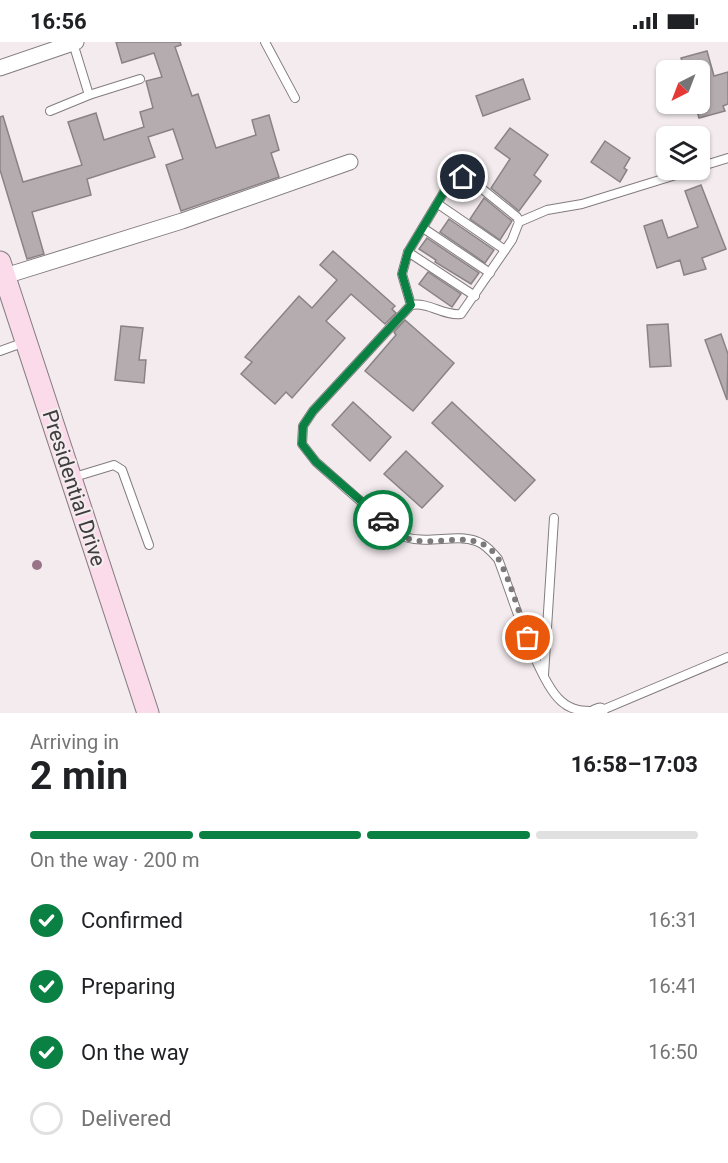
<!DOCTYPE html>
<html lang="en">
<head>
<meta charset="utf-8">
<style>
  body { margin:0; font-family:Roboto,sans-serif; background:#f6f6f6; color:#202124; height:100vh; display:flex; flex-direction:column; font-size:22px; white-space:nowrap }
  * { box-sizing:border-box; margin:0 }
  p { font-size:20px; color:#757577 }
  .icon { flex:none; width:33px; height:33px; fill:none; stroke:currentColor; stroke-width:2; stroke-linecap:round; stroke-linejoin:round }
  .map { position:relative; height:671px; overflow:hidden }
  .sheet { display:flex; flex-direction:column; background:#fff; flex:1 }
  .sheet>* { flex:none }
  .needle { width:39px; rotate:222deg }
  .fabs { position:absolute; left:656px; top:18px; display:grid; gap:12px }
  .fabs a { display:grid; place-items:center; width:54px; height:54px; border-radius:9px; background:#fff; box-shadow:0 2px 4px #0004; font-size:30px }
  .pin { position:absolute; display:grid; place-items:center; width:51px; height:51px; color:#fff; margin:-26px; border:3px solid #fff; border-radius:50%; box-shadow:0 2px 6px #0007 }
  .courier { position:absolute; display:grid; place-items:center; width:60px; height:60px; margin:-30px; border:4px solid #0b8043; border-radius:50%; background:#fff; color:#222; box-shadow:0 2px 8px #0007 }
  .headline em { font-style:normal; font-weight:700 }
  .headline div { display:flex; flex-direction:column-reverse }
  .headline { display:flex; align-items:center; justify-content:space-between; height:102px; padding:0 30px }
  h1 { font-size:39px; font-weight:700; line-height:45px }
  .bar { display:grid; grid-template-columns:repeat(4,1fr); gap:9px 6px; align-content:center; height:72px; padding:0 30px }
  .bar i { height:8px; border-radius:4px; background:#e0e0e0 }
  .bar .selected { background:#0b8043 }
  .bar p { grid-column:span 4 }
  ol { padding:0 30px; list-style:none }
  li { display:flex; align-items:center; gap:18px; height:66px }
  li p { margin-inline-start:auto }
  li .icon { padding:6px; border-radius:50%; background:#0b8043; color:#fff; stroke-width:4 }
  li:last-child { color:#757577 }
  li i { width:33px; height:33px; border:3px solid #e0e0e0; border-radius:50% }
  .status { display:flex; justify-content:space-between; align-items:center; height:42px; padding:0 30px; background:#fff; direction:ltr }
  .status svg { height:16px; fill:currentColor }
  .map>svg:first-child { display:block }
  .building { fill:#b4acaf; stroke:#8a8386; stroke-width:1.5 }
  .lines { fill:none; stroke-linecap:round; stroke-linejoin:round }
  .lane-casing { stroke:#837c7f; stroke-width:10 }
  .street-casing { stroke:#837c7f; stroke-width:17 }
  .secondary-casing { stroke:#837c7f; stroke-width:23 }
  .lane { stroke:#fff; stroke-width:8 }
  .street { stroke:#fff; stroke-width:15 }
  .secondary { stroke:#fbdae9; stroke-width:21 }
  .tree { fill:#997387 }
  .done { stroke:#7e797b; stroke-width:6; stroke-dasharray:0 10.8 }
  .route { stroke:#0b8043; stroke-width:8 }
  .labels { text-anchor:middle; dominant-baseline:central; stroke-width:4.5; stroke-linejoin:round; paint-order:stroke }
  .street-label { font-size:21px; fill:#3f3c3d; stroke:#f3ebee }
</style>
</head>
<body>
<div class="status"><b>16:56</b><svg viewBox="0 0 49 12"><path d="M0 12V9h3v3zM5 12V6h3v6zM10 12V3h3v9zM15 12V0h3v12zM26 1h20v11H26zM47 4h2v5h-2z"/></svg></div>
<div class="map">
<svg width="728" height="671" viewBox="0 0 728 671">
  <rect width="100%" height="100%" fill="#f3ebee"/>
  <g class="building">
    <path d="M116,0H180L181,3L175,5L192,54L198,52L216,106L256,93L252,78L269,73L279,108L271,111L279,135L181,169L166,123L183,117L173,87L148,95L155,115L87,137L91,153L32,170L44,212L27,217L0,128V75L3,74L23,140L82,123L68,80L96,71L104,98L144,85L140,70L153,66L146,39L162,35L154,11L122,21Z"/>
    <path d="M707,9L714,34L728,30V62L723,64L725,69L699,76L695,62H699V28H685L681,16Z"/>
    <path d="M523,37L530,57L483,74L476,54Z"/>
    <path d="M510,86L548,113L534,133L541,139L519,169L491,146L510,117L495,106Z"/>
    <path d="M605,99L630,116L624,126L627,128L620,140L591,120Z"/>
    <path d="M701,143L726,207L702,216L706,227L684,233L680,218L657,226L644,184L662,178L668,196L698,185L685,149Z"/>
    <path d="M484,156L512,179L500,198L470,177Z"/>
    <path d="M449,177L494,208L485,221L440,190Z"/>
    <path d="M427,196L479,231L471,242L435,220L436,218L419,207Z"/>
    <path d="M333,209L395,264L392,267L396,271L385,282L351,252L326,279L345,296L292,356L286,350L275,362L241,332L252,320L245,315L299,254L312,266L337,238L320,223Z"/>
    <path d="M428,230L461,252L452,265L419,242Z"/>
    <path d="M405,278L454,321L413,369L365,329L396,293L394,290Z"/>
    <path d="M668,282L671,324L650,325L647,283Z"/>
    <path d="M121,284L143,286L139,318H146L144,341L115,338Z"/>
    <path d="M721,292L728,312L727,358L705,298Z"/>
    <path d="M353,360L391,395L370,419L332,383Z"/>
    <path d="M452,360L535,438L515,459L432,381Z"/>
    <path d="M406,409L443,444L422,466L384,432Z"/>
  </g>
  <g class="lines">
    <defs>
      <g id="lane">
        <path d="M265,0L295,56"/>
        <path d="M89,53L140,37"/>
        <path d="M50,69L89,53L73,1"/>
        <path d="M699,125L728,116"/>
        <path d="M438,162L505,208"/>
        <path d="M519,180L547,168L582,162L692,128"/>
        <path d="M423,186L490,231"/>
        <path d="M408,210L475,254"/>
        <path d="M411,263C430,260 443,274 461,272L512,198L519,180L517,175L476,142L463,135L456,137L447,145L408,210L402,232L411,263L313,369L303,384L302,402L316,420L399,493C425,504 454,491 476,499C485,502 492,510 498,517C511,550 537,638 561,659C573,670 586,669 600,669L728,615"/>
        <path d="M0,309L25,300"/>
        <path d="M71,436L114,423L122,428L149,503"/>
        <path d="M544,633L554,476"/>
      </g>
      <g id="street">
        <path d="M0,26L76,0"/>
        <path d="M5,234L182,179L350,120"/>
        <path d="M595,671L600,669"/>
      </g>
      <path id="secondary" d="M0,220L148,671"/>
    </defs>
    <use href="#lane" class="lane-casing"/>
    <use href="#street" class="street-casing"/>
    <use href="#secondary" class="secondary-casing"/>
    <use href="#lane" class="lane"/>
    <use href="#street" class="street"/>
    <use href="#secondary" class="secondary"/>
  </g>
  <circle class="tree" cx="37" cy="523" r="5"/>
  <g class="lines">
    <path class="done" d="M383,478C391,486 398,493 409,497C439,506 479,483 499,518C511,540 519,572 528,596"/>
    <path class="route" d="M383,478L316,420L302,402L303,384L313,369L411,263L402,232L408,210L447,145L456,137L463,135"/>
  </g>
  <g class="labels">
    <g class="street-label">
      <text transform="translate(74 446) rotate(72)">Presidential Drive</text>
    </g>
  </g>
</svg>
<div class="fabs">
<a><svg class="needle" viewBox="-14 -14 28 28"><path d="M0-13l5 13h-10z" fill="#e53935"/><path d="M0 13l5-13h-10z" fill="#757577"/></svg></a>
<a><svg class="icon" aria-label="layers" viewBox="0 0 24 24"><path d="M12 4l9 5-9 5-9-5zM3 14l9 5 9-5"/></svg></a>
</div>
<div class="pin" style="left:528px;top:596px;background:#ea580c"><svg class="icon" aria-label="bag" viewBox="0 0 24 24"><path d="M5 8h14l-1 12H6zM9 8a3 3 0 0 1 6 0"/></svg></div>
<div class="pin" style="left:463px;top:135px;background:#1f2937"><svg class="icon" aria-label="home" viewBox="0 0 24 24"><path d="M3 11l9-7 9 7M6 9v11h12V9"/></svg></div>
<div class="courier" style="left:383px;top:478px"><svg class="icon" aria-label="car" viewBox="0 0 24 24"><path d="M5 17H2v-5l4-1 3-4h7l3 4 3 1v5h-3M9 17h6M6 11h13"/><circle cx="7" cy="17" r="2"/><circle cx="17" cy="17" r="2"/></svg></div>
</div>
<section class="sheet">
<div class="headline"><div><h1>2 min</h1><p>Arriving in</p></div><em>16:58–17:03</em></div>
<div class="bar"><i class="selected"></i><i class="selected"></i><i class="selected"></i><i></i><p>On the way · 200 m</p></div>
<ol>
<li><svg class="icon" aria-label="check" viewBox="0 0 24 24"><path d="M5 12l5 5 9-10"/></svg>Confirmed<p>16:31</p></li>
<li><svg class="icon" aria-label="check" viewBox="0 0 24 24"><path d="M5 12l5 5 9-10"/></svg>Preparing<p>16:41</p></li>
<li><svg class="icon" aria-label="check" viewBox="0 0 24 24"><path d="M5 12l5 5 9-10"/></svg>On the way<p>16:50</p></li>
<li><i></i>Delivered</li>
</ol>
</section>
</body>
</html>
